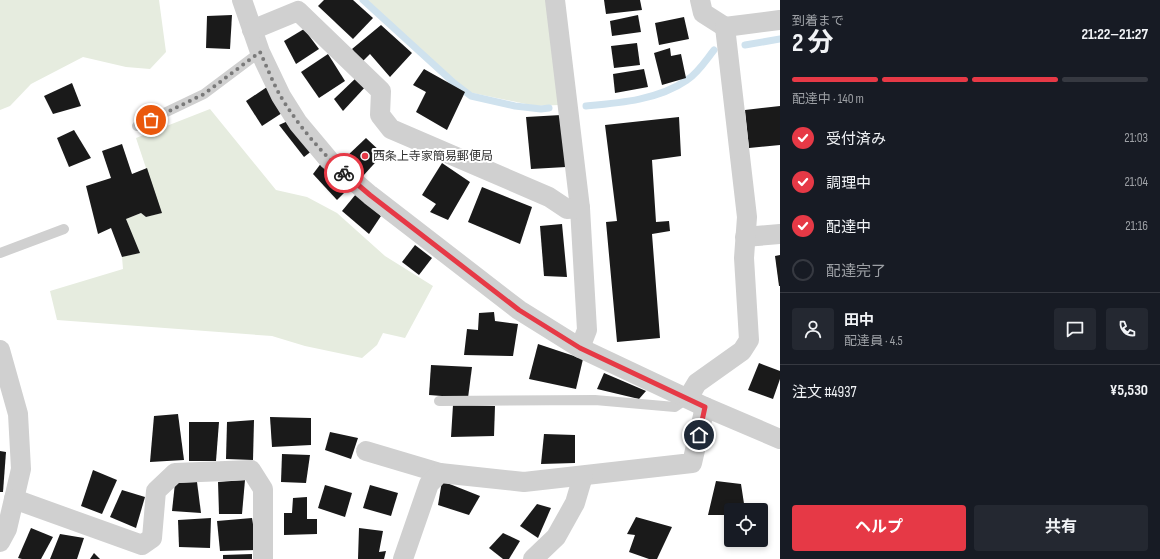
<!DOCTYPE html>
<html lang="ja">
<head>
<meta charset="utf-8">
<style>
  body { margin:0; font-family:"Sofia Sans Condensed","Noto Sans JP",sans-serif; background:#242831; color:#f1f3f6; height:100vh; display:flex; flex-direction:column; font-size:15px; white-space:nowrap }
  * { box-sizing:border-box; margin:0 }
  p { font-size:13px; color:#9ea1a6 }
  .icon { flex:none; width:22px; height:22px; fill:none; stroke:currentColor; stroke-width:2; stroke-linecap:round; stroke-linejoin:round }
  .map { position:relative; flex:1; overflow:hidden }
  .side { display:flex; flex-direction:column; background:#171b24; width:380px }
  .side>* { flex:none }
  .tools { position:absolute; left:724px; top:503px; display:grid; gap:8px }
  .tools a { display:grid; place-items:center; width:44px; height:44px; border-radius:4px; background:#171b24; box-shadow:0 2px 6px #0003; font-size:20px }
  .pin { position:absolute; display:grid; place-items:center; width:34px; height:34px; color:#fff; margin:-17px; border:2px solid #fff; border-radius:50%; box-shadow:0 1px 4px #0007 }
  .courier { position:absolute; display:grid; place-items:center; width:40px; height:40px; margin:-20px; border:3px solid #e63946; border-radius:50%; background:#fff; color:#222; box-shadow:0 1px 5px #0007 }
  .summary em { font-style:normal; font-weight:700 }
  .summary div { display:flex; flex-direction:column-reverse }
  .summary { display:flex; align-items:center; justify-content:space-between; height:68px; padding:0 12px }
  h1 { font-size:26px; font-weight:700; line-height:30px }
  .bar { display:grid; grid-template-columns:repeat(4,1fr); gap:6px 4px; align-content:center; height:48px; padding:0 12px }
  .bar i { height:5px; border-radius:3px; background:#363941 }
  .bar .current { background:#e63946 }
  .bar p { grid-column:span 4 }
  .line { display:flex; align-items:center; gap:10px; padding:0 12px; border-top:1px solid #363941 }
  .line div { flex:1 }
  .round { display:grid; place-items:center; flex:none; width:42px; height:42px; border-radius:4px; background:#242831 }
  ol { padding:0 12px; list-style:none }
  li { display:flex; align-items:center; gap:12px; height:44px }
  li p { margin-inline-start:auto }
  li .icon { padding:4px; border-radius:50%; background:#e63946; color:#fff; stroke-width:4 }
  li:last-child { color:#9ea1a6 }
  li i { width:22px; height:22px; border:2px solid #363941; border-radius:50% }
  .action { display:flex; gap:8px; margin-top:auto; padding:8px 12px }
  .action a { flex:1; height:46px; border-radius:4px; background:#e63946; color:#fff; font-size:16px; font-weight:700; line-height:46px; text-align:center }
  .action a+a { background:#242831; color:#f1f3f6 }
  main { display:flex; flex:1; min-height:0 }
  .map>svg:first-child { display:block }
  .green { fill:#e6ecdf }
  .lines { fill:none; stroke-linecap:round; stroke-linejoin:round }
  .stream { stroke:#cfe2ee; stroke-width:7 }
  .building { fill:#1a1a1a }
  .service { stroke:#d0d0d0; stroke-width:10 }
  .minor { stroke:#d0d0d0; stroke-width:20 }
  .done { stroke:#7a7a7a; stroke-width:4; stroke-dasharray:0 7.2 }
  .route { stroke:#e63946; stroke-width:5 }
  .poi-dot { fill:#e63946; stroke:#fff; stroke-width:1.5 }
  .labels { text-anchor:middle; dominant-baseline:central; stroke-width:4; stroke-linejoin:round; paint-order:stroke }
  .poi-label { font-size:12px; fill:#333; stroke:#fff; text-anchor:start }
</style>
</head>
<body>
<main>
<div class="map">
<svg width="780" height="559" viewBox="0 0 780 559">
  <rect width="100%" height="100%" fill="#fff"/>
  <g class="green">
    <path d="M0,0H159L166,52L150,69L126,67L83,57L31,84L10,106L0,110Z"/>
    <path d="M366,0H546L559,105L536,106L468,92Z"/>
    <path d="M210,109L276,190L307,197L337,213L385,256L433,286L405,338L383,333L377,345L362,358L305,346L272,336L57,320L50,291L123,269L122,257L139,253L126,219L141,213L146,217L161,213L136,138Z"/>
  </g>
  <g class="lines">
    <g class="stream">
      <path d="M363,0L454,83L471,96L515,106L541,109L549,108"/>
      <path d="M745,45L780,39"/>
      <path d="M586,106C620,103 658,100 687,80C698,73 706,60 714,50"/>
    </g>
  </g>
  <g class="building">
    <path d="M324,0H353L373,18L353,39L318,6Z"/>
    <path d="M604,0H640L642,10L606,14Z"/>
    <path d="M232,15L230,49L206,48L207,16Z"/>
    <path d="M638,15L641,32L612,36L610,21Z"/>
    <path d="M684,17L689,39L659,45L655,23Z"/>
    <path d="M381,25L412,53L390,77L370,54L362,62L352,49Z"/>
    <path d="M304,29L319,49L296,64L284,41Z"/>
    <path d="M637,43L640,65L614,68L611,46Z"/>
    <path d="M670,48L671,56L681,54L686,78L662,85L654,53Z"/>
    <path d="M328,54L345,81L319,98L301,72Z"/>
    <path d="M424,69L465,92L447,130L416,112L426,92L413,85Z"/>
    <path d="M644,69L648,87L615,93L613,74Z"/>
    <path d="M357,77L367,85L343,111L334,99Z"/>
    <path d="M72,83L81,106L53,114L44,96Z"/>
    <path d="M267,87L282,113L262,126L246,101Z"/>
    <path d="M780,106V145L749,148L745,110Z"/>
    <path d="M561,115L566,167L531,169L526,117Z"/>
    <path d="M679,117L681,156L652,160L656,222L669,221L670,231L652,234L660,338L617,342L606,222L617,221L605,125Z"/>
    <path d="M290,120L313,150L304,157L279,125Z"/>
    <path d="M74,130L91,158L69,167L57,138Z"/>
    <path d="M366,138L383,154L363,176L346,157Z"/>
    <path d="M122,144L132,174L147,168L162,213L146,217L141,213L126,219L140,253L122,257L111,228L98,234L86,186L111,178L102,151Z"/>
    <path d="M322,162L348,189L337,200L313,174Z"/>
    <path d="M442,163L470,182L448,220L430,212L436,204L422,195Z"/>
    <path d="M482,187L532,207L520,244L468,222Z"/>
    <path d="M356,194L381,216L369,234L342,211Z"/>
    <path d="M562,224L567,277L544,276L540,226Z"/>
    <path d="M415,245L432,258L419,275L402,262Z"/>
    <path d="M780,255V286H779L775,256Z"/>
    <path d="M494,312L495,321L518,324L513,356L464,355L467,329L478,330L479,313Z"/>
    <path d="M538,344L583,359L576,389L529,379Z"/>
    <path d="M759,363L780,371V379L773,399L748,390Z"/>
    <path d="M431,365L472,367L468,398L429,395Z"/>
    <path d="M604,373L646,391L639,399L597,389Z"/>
    <path d="M453,405L495,406L494,436L451,437Z"/>
    <path d="M178,414L184,460L150,462L154,416Z"/>
    <path d="M270,417L311,418V445L272,447Z"/>
    <path d="M254,420L253,460L226,459L227,422Z"/>
    <path d="M189,422H219L216,461H189Z"/>
    <path d="M330,432L358,438L351,459L325,450Z"/>
    <path d="M544,434L575,435V463L541,464Z"/>
    <path d="M0,451L6,452L3,492H0Z"/>
    <path d="M282,454L310,455L306,483L281,482Z"/>
    <path d="M93,470L117,480L102,514L81,506Z"/>
    <path d="M245,480L242,514H219L218,482Z"/>
    <path d="M442,481L480,496L469,515L438,505Z"/>
    <path d="M716,481L741,484L745,510H731V515H708Z"/>
    <path d="M197,482L201,513L172,511L175,483Z"/>
    <path d="M325,485L352,493L345,517L318,508Z"/>
    <path d="M370,485L398,493L391,516L363,508Z"/>
    <path d="M122,490L145,497L136,528L110,517Z"/>
    <path d="M307,497V519H317V534L284,535V513H292L293,498Z"/>
    <path d="M537,504L551,508L538,538L520,526Z"/>
    <path d="M636,517L672,527L657,559H649L629,552L635,535L627,534Z"/>
    <path d="M211,518L210,548L179,547L178,520Z"/>
    <path d="M252,518L257,550L220,551L217,521Z"/>
    <path d="M31,528L53,537L41,559H22L18,558Z"/>
    <path d="M359,528L383,531L379,552L386,551L384,559H358Z"/>
    <path d="M503,533L520,541L509,559H503L489,548Z"/>
    <path d="M60,534L84,538L77,559H50Z"/>
    <path d="M94,553L100,559H90Z"/>
    <path d="M252,554V559H223V555Z"/>
  </g>
  <g class="lines">
    <g class="service">
      <path d="M137,126L204,94L260,52"/>
      <path d="M0,253L64,229"/>
      <path d="M439,401L595,400L675,407L688,398"/>
    </g>
    <g class="minor">
      <path d="M242,0L260,52L281,96L298,123L329,160L370,195L519,310L580,348L705,407L780,439"/>
      <path d="M555,0L580,208L587,330L580,348"/>
      <path d="M700,0L703,13L725,27"/>
      <path d="M252,30L298,11L381,91L380,115L391,129L549,197L567,209L580,208"/>
      <path d="M745,237L780,234"/>
      <path d="M0,350L18,414L21,469L7,529L0,542"/>
      <path d="M688,398L697,383L742,351L749,340L744,258L747,217L725,27L780,20"/>
      <path d="M366,451L440,473"/>
      <path d="M14,499L142,545L152,538L156,491L175,473L251,470L263,489V559"/>
      <path d="M403,559L429,484L440,473L524,482L692,463L705,407"/>
      <path d="M533,559L556,537L575,503L583,476"/>
    </g>
  </g>
  <g class="lines">
    <path class="done" d="M151,120L204,94L260,52C267,67 273,83 281,97C298,125 320,151 344,173"/>
    <path class="route" d="M344,173L370,195L519,310L580,348L705,407L699,435"/>
  </g>
  <circle class="poi-dot" cx="365" cy="156" r="4"/>
  <g class="labels">
    <g class="poi-label">
      <text x="373" y="156">西条上寺家簡易郵便局</text>
    </g>
  </g>
</svg>
<div class="tools">
<a><svg class="icon" aria-label="locate" viewBox="0 0 24 24"><circle cx="12" cy="12" r="6"/><path d="M12 2v4M12 18v4M2 12h4M18 12h4"/></svg></a>
</div>
<div class="pin" style="left:151px;top:120px;background:#ea580c"><svg class="icon" aria-label="bag" viewBox="0 0 24 24"><path d="M5 8h14l-1 12H6zM9 8a3 3 0 0 1 6 0"/></svg></div>
<div class="pin" style="left:699px;top:435px;background:#1f2937"><svg class="icon" aria-label="home" viewBox="0 0 24 24"><path d="M3 11l9-7 9 7M6 9v11h12V9"/></svg></div>
<div class="courier" style="left:344px;top:173px"><svg class="icon" aria-label="bike" viewBox="0 0 24 24"><circle cx="6" cy="16" r="4"/><circle cx="18" cy="16" r="4"/><path d="M6 16l4-8h5l3 8M10 8l3 8H6M13 5h3"/></svg></div>
</div>
<section class="side">
<div class="summary"><div><h1>2 分</h1><p>到着まで</p></div><em>21:22–21:27</em></div>
<div class="bar"><i class="current"></i><i class="current"></i><i class="current"></i><i></i><p>配達中 · 140 m</p></div>
<ol>
<li><svg class="icon" aria-label="check" viewBox="0 0 24 24"><path d="M5 12l5 5 9-10"/></svg>受付済み<p>21:03</p></li>
<li><svg class="icon" aria-label="check" viewBox="0 0 24 24"><path d="M5 12l5 5 9-10"/></svg>調理中<p>21:04</p></li>
<li><svg class="icon" aria-label="check" viewBox="0 0 24 24"><path d="M5 12l5 5 9-10"/></svg>配達中<p>21:16</p></li>
<li><i></i>配達完了</li>
</ol>
<div class="line" style="height:72px"><a class="round"><svg class="icon" aria-label="person" viewBox="0 0 24 24"><circle cx="12" cy="8" r="4"/><path d="M4 21q1-7 8-7t8 7"/></svg></a><div><b>田中</b><p>配達員 · 4.5</p></div><a class="round"><svg class="icon" aria-label="chat" viewBox="0 0 24 24"><path d="M4 5h16v11H9l-5 4z"/></svg></a><a class="round"><svg class="icon" aria-label="phone" viewBox="0 0 24 24"><path d="M5 4h4l2 5-3 2q2 4 5 5l2-3 5 2v4C11 20 4 13 5 4z"/></svg></a></div>
<div class="line" style="height:52px"><div>注文 #4937</div><b>¥5,530</b></div>
<div class="action"><a>ヘルプ</a><a>共有</a></div>
</section>
</main>
</body>
</html>
